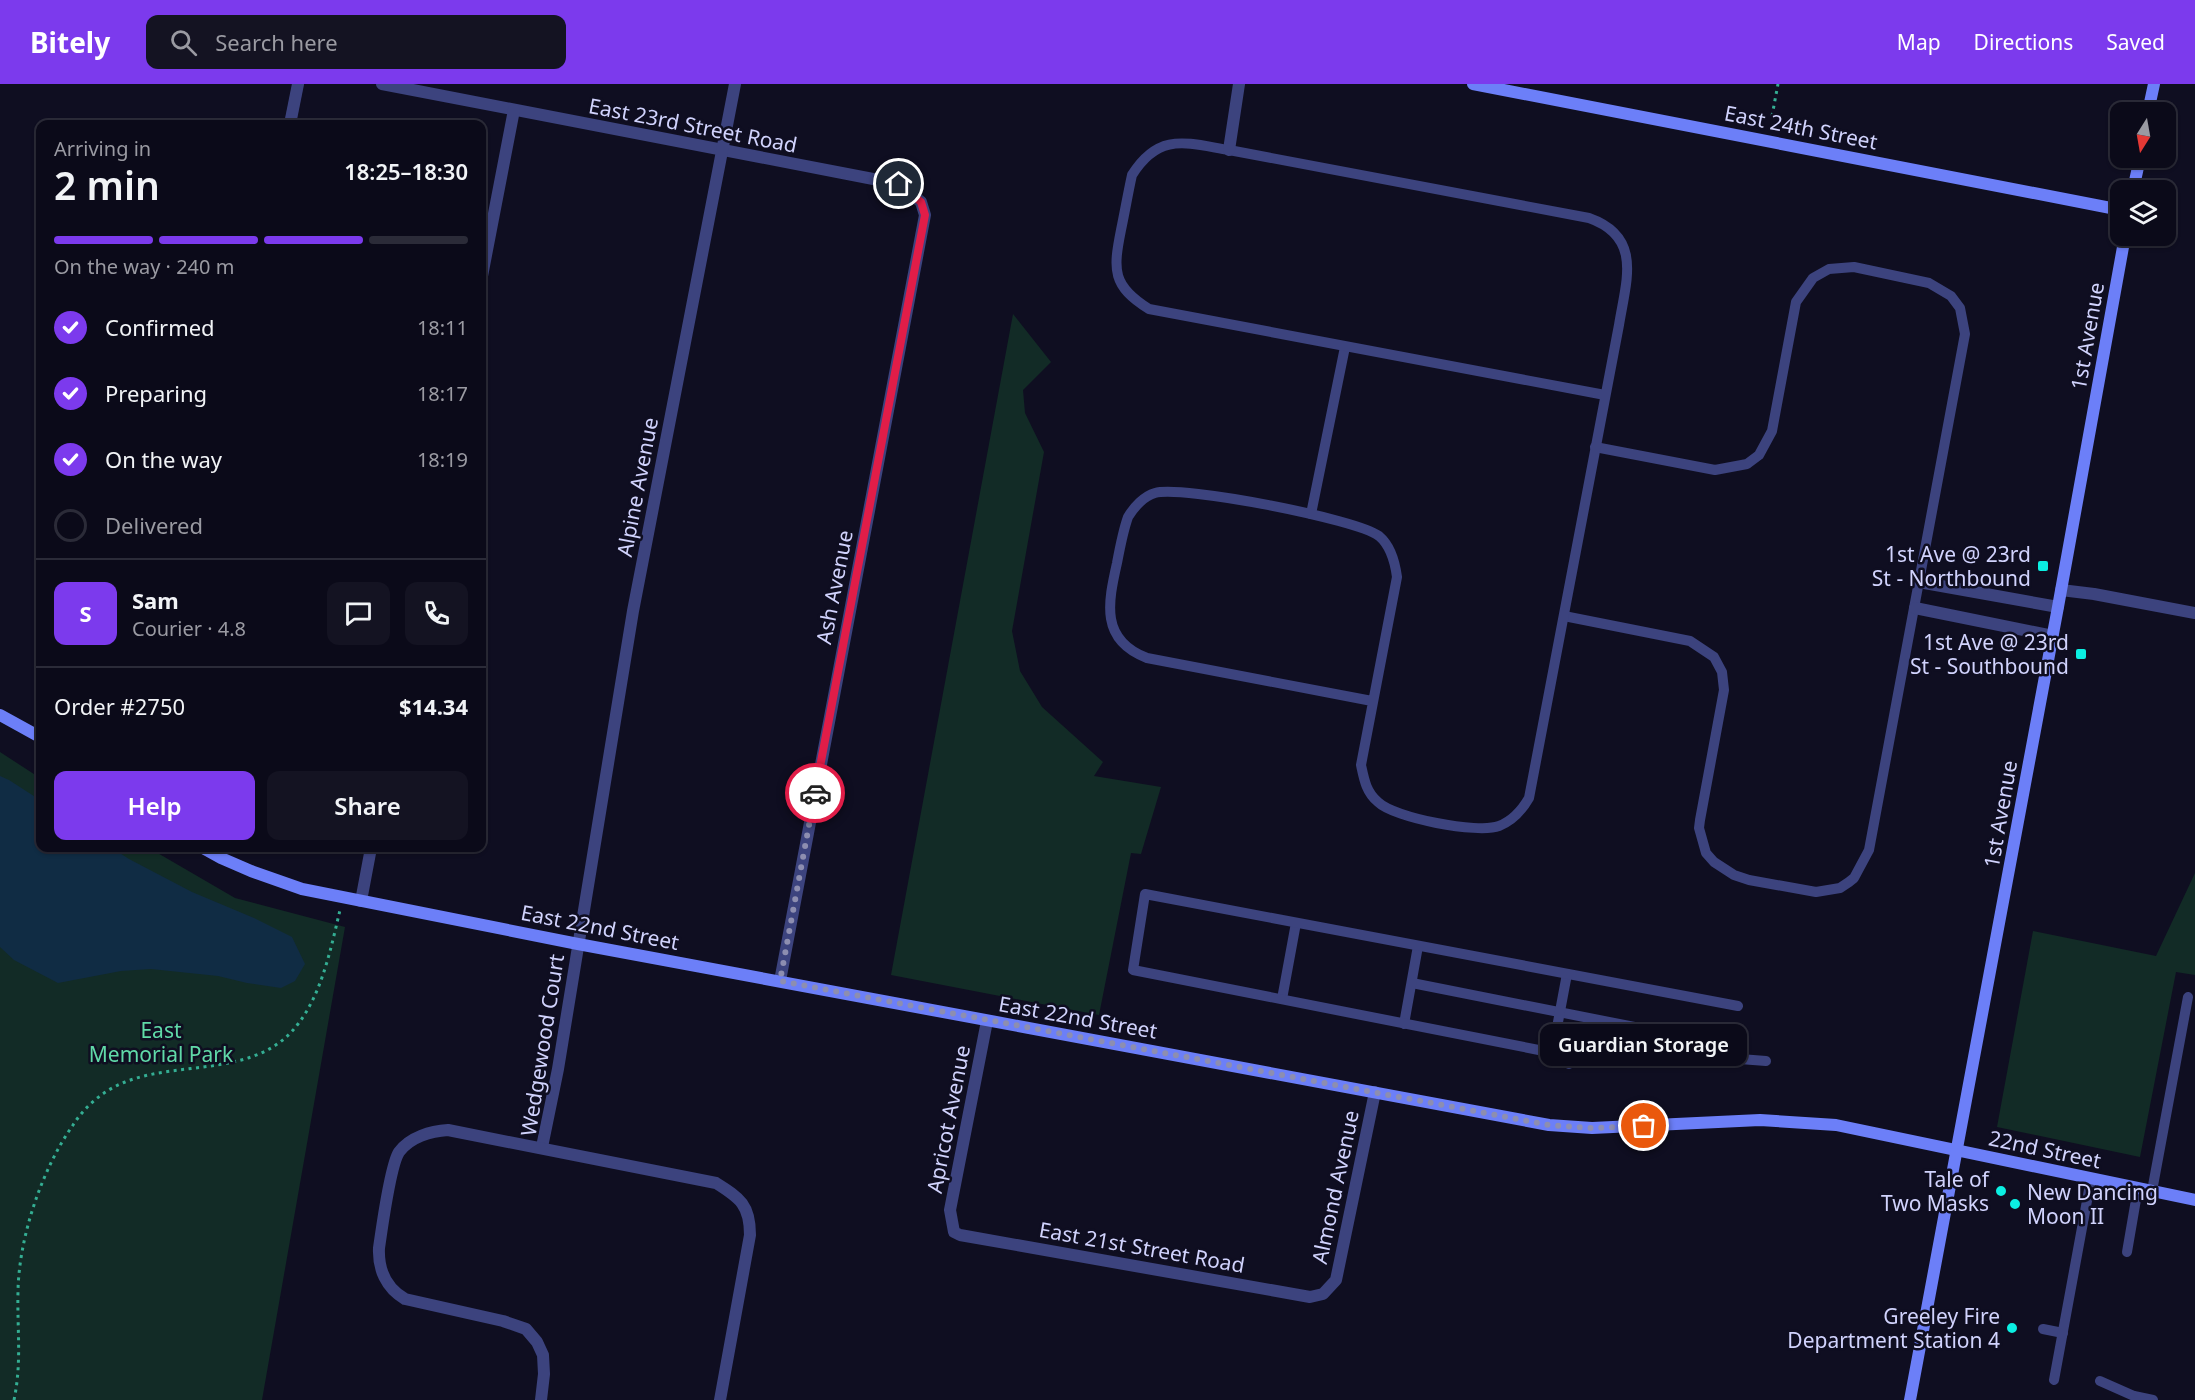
<!DOCTYPE html>
<html lang="en">
<head>
<meta charset="utf-8">
<style>
  body { margin:0; font-family:"Noto Sans",sans-serif; background:#141322; color:#f1f3f6; height:100vh; display:flex; flex-direction:column; font-size:22px; white-space:nowrap }
  * { box-sizing:border-box; margin:0 }
  p { font-size:20px; color:#9a9aa2 }
  .icon { flex:none; width:33px; height:33px; fill:none; stroke:currentColor; stroke-width:2; stroke-linecap:round; stroke-linejoin:round }
  .map { position:relative; flex:1; overflow:hidden }
  .drawer { position:absolute; left:36px; top:36px; width:450px; height:732px; display:flex; flex-direction:column; background:#0b0a19; border-radius:12px; box-shadow:0 2px 4px #0004,0 0 0 2px #2b2b38 }
  .drawer>* { flex:none }
  .needle { width:39px; rotate:191deg }
  .controls { position:absolute; left:2110px; top:18px; display:grid; gap:12px }
  .controls a { display:grid; place-items:center; width:66px; height:66px; border-radius:12px; background:#0b0a19; box-shadow:0 2px 4px #0004,0 0 0 2px #2b2b38; font-size:30px }
  .pin { position:absolute; display:grid; place-items:center; width:51px; height:51px; color:#fff; margin:-26px; border:3px solid #fff; border-radius:50%; box-shadow:0 2px 6px #0007 }
  .courier { position:absolute; display:grid; place-items:center; width:60px; height:60px; margin:-30px; border:4px solid #e11d48; border-radius:50%; background:#fff; color:#222; box-shadow:0 2px 8px #0007 }
  .bubble { position:absolute; height:42px; border-radius:12px; background:#0b0a19; box-shadow:0 2px 4px #0004,0 0 0 2px #2b2b38; font-size:20px; font-weight:600; line-height:42px; text-align:center }
  .head em { font-style:normal; font-weight:600 }
  .head div { display:flex; flex-direction:column-reverse }
  .head { display:flex; align-items:center; justify-content:space-between; height:102px; padding:0 18px }
  h1 { font-size:39px; font-weight:600; line-height:45px }
  .bar { display:grid; grid-template-columns:repeat(4,1fr); gap:9px 6px; align-content:center; height:72px; padding:0 18px }
  .bar i { height:8px; border-radius:4px; background:#2b2b38 }
  .bar .current { background:#7c3aed }
  .bar p { grid-column:span 4 }
  .line { display:flex; align-items:center; gap:15px; padding:0 18px; border-top:2px solid #2b2b38 }
  .line div { flex:1 }
  .round { display:grid; place-items:center; flex:none; width:63px; height:63px; border-radius:12px; background:#141322 }
  ol { padding:0 18px; list-style:none }
  li { display:flex; align-items:center; gap:18px; height:66px }
  li p { margin-inline-start:auto }
  li .icon { padding:6px; border-radius:50%; background:#7c3aed; color:#fff; stroke-width:4 }
  li:last-child { color:#9a9aa2 }
  li i { width:33px; height:33px; border:3px solid #2b2b38; border-radius:50% }
  .action { display:flex; gap:12px; margin-top:auto; padding:12px 18px }
  .action a { flex:1; height:69px; border-radius:12px; background:#7c3aed; color:#fff; font-size:24px; font-weight:600; line-height:69px; text-align:center }
  .action a+a { background:#141322; color:#f1f3f6 }
  header { display:flex; align-items:center; gap:36px; box-sizing:border-box; height:84px; padding:0 30px; background:#7c3aed; color:#fff }
  header strong { font-size:28px }
  nav { display:flex; gap:33px; margin-inline-start:auto; font-size:21px }
  .search { width:420px; height:54px; background:#141322; display:flex; align-items:center; gap:15px; box-sizing:border-box; padding:0 21px; border-radius:12px; color:#9a9aa2; font-size:22px }
  .map>svg:first-child { display:block }
  .green { fill:#122b26 }
  .water { fill:#102c44 }
  .lines { fill:none; stroke-linecap:round; stroke-linejoin:round }
  .path { stroke:#34ae93; stroke-width:3; stroke-dasharray:3 4.5; stroke-linecap:butt }
  .lane { stroke:#3c437e; stroke-width:10 }
  .street { stroke:#3c437e; stroke-width:12 }
  .secondary { stroke:#6c7ff8; stroke-width:12 }
  .done { stroke:#8d8eb0; stroke-width:6; stroke-dasharray:0 10.8 }
  .route { stroke:#e11d48; stroke-width:8 }
  .poi-dot { fill:#0befe2; stroke:#0f0e21; stroke-width:2 }
  .labels { text-anchor:middle; dominant-baseline:central; stroke-width:5; stroke-linejoin:round; paint-order:stroke }
  .street-label { font-size:21px; fill:#d1d3fd; stroke:#0f0e21 }
  .poi-label { font-size:21px; fill:#d1d3fd; stroke:#0f0e21; text-anchor:end }
  .park-label { font-size:21px; fill:#60d9a8; stroke:#0f0e21 }
</style>
</head>
<body>
<header>
<strong>Bitely</strong>
<div class="search"><svg class="icon" aria-label="search" viewBox="0 0 24 24"><circle cx="10" cy="10" r="6"/><path d="M15 15l6 6"/></svg>Search here</div>
<nav><a>Map</a><a>Directions</a><a>Saved</a></nav>
</header>
<div class="map">
<svg width="2195" height="1316" viewBox="0 0 2195 1316">
  <rect width="100%" height="100%" fill="#0f0e21"/>
  <g class="green">
    <path d="M1013,230L1051,278L1023,306L1025,329L1044,368L1012,547L1020,587L1042,623L1103,678L1094,692L1161,703L1141,770L1131,769L1099,931L891,891Z"/>
    <path d="M0,668L40,694V764H149L235,814L345,843L262,1316H0Z"/>
    <path d="M2195,789V891L2176,888L2140,1073L1997,1043L2033,847L2156,872Z"/>
  </g>
  <path class="water" d="M0,692L9,696L40,716V764H112L129,775L192,808L254,834L292,853L305,880L295,897L281,904L247,899L218,892L151,885L121,887L58,899L14,876L0,863Z"/>
  <g class="lines">
    <g class="path">
      <path d="M1772,32L1778,0"/>
      <path d="M14,1316C22,1278 17,1245 18,1207C19,1153 42,1085 73,1041C85,1022 104,1006 125,998C180,976 258,994 298,940C322,909 331,864 340,826"/>
    </g>
    <g class="lane">
      <path d="M1311,430L1345,263"/>
      <path d="M1564,532L1690,557L1714,573L1722,588L1724,606L1700,736L1699,744L1706,769L1714,778L1734,791L1749,796L1816,808L1840,804L1849,798L1854,794L1869,766L1965,250L1960,224L1951,212L1929,199L1854,183L1829,185L1813,194L1796,218L1772,347L1759,371L1747,380L1715,386L1595,363"/>
      <path d="M1372,617L1147,574C1100,556 1108,519 1117,479C1120,463 1123,447 1128,433C1134,423 1144,412 1155,409C1182,401 1357,435 1379,452C1391,462 1395,478 1397,493L1361,681C1364,695 1366,708 1378,718C1394,734 1478,750 1499,742C1512,737 1522,726 1529,714L1619,241C1626,197 1643,153 1589,134L1229,66C1186,59 1159,48 1132,91C1128,109 1125,127 1121,146C1113,186 1112,202 1149,225L1605,311"/>
      <path d="M1412,899L1665,949"/>
      <path d="M1282,915L1296,839"/>
      <path d="M1404,940L1418,862"/>
      <path d="M1552,970L1567,890"/>
      <path d="M1727,974L1766,977"/>
      <path d="M1569,980L1549,968L1133,886L1145,810L1738,922"/>
      <path d="M2152,1107L2188,913"/>
      <path d="M2127,1168L2138,1104"/>
      <path d="M2043,1245L2063,1249"/>
      <path d="M2054,1296L2091,1095"/>
      <path d="M2100,1297L2134,1312L2153,1316"/>
    </g>
    <g class="street">
      <path d="M382,0L899,100L921,118L925,131L780,897"/>
      <path d="M290,40L298,0"/>
      <path d="M1229,66L1239,0"/>
      <path d="M482,192L514,26"/>
      <path d="M1919,498L2058,523"/>
      <path d="M2061,506L2094,510L2195,529"/>
      <path d="M1915,524L2053,552"/>
      <path d="M361,817L371,764"/>
      <path d="M987,937L950,1126L954,1148L960,1151L1310,1213L1323,1210L1336,1196L1375,1008"/>
      <path d="M542,1063L558,985L633,527L735,0"/>
      <path d="M541,1316L544,1290L543,1271L537,1258L526,1245L503,1237L405,1215C386,1204 378,1185 379,1164C382,1144 390,1082 399,1068C410,1053 431,1047 448,1046L716,1099C740,1114 750,1121 750,1151L720,1316"/>
    </g>
    <g class="secondary">
      <path d="M1473,0L2121,126"/>
      <path d="M2148,28L2154,0"/>
      <path d="M2133,106L2140,74"/>
      <path d="M0,631L40,653"/>
      <path d="M203,764L221,774L251,787L302,805L578,860L1549,1041L1592,1044L1760,1036L1836,1041L2195,1116"/>
      <path d="M1910,1316L2058,523L2125,152"/>
    </g>
  </g>
  <g class="lines">
    <path class="done" d="M815,709L780,897L1549,1041L1592,1044L1644,1042"/>
    <path class="route" d="M815,709L925,131L921,118L899,100"/>
  </g>
  <g class="poi-dot">
    <rect x="2037" y="476" width="12" height="12" rx="3"/>
    <rect x="2075" y="564" width="12" height="12" rx="3"/>
    <circle cx="2001" cy="1107" r="6"/>
    <circle cx="2015" cy="1120" r="6"/>
    <circle cx="2012" cy="1244" r="6"/>
  </g>
  <g class="labels">
    <g class="street-label">
      <text transform="translate(693 41) rotate(11)">East 23rd Street Road</text>
      <text transform="translate(1801 43) rotate(11)">East 24th Street</text>
      <text transform="translate(2087 252) rotate(-80)">1st Avenue</text>
      <text transform="translate(637 403) rotate(-79)">Alpine Avenue</text>
      <text transform="translate(834 503) rotate(-79)">Ash Avenue</text>
      <text transform="translate(2000 730) rotate(-80)">1st Avenue</text>
      <text transform="translate(600 843) rotate(11)">East 22nd Street</text>
      <text transform="translate(1078 933) rotate(10)">East 22nd Street</text>
      <text transform="translate(542 961) rotate(-81)">Wedgewood Court</text>
      <text transform="translate(948 1035) rotate(-79)">Apricot Avenue</text>
      <text transform="translate(2045 1065) rotate(12)">22nd Street</text>
      <text transform="translate(1335 1103) rotate(-78)">Almond Avenue</text>
      <text transform="translate(1142 1163) rotate(10)">East 21st Street Road</text>
    </g>
    <g class="poi-label">
      <text x="2031" y="470">1st Ave @ 23rd<tspan x="2031" dy="24">St - Northbound</tspan></text>
      <text x="2069" y="558">1st Ave @ 23rd<tspan x="2069" dy="24">St - Southbound</tspan></text>
      <text x="1989" y="1095">Tale of<tspan x="1989" dy="24">Two Masks</tspan></text>
      <text x="2027" y="1108" text-anchor="start">New Dancing<tspan x="2027" dy="24">Moon II</tspan></text>
      <text x="2000" y="1232">Greeley Fire<tspan x="2000" dy="24">Department Station 4</tspan></text>
    </g>
    <g class="park-label">
      <text x="161" y="946">East<tspan x="161" dy="24">Memorial Park</tspan></text>
    </g>
  </g>
</svg>
<div class="controls">
<a><svg class="needle" viewBox="-14 -14 28 28"><path d="M0-13l5 13h-10z" fill="#e53935"/><path d="M0 13l5-13h-10z" fill="#9a9aa2"/></svg></a>
<a><svg class="icon" aria-label="layers" viewBox="0 0 24 24"><path d="M12 4l9 5-9 5-9-5zM3 14l9 5 9-5"/></svg></a>
</div>
<div class="pin" style="left:1644px;top:1042px;background:#ea580c"><svg class="icon" aria-label="bag" viewBox="0 0 24 24"><path d="M5 8h14l-1 12H6zM9 8a3 3 0 0 1 6 0"/></svg></div>
<div class="pin" style="left:899px;top:100px;background:#1f2937"><svg class="icon" aria-label="home" viewBox="0 0 24 24"><path d="M3 11l9-7 9 7M6 9v11h12V9"/></svg></div>
<div class="courier" style="left:815px;top:709px"><svg class="icon" aria-label="car" viewBox="0 0 24 24"><path d="M5 17H2v-5l4-1 3-4h7l3 4 3 1v5h-3M9 17h6M6 11h13"/><circle cx="7" cy="17" r="2"/><circle cx="17" cy="17" r="2"/></svg></div>
<div class="bubble" style="left:1540px;top:940px;width:207px">Guardian Storage</div>
<section class="drawer">
<div class="head"><div><h1>2 min</h1><p>Arriving in</p></div><em>18:25–18:30</em></div>
<div class="bar"><i class="current"></i><i class="current"></i><i class="current"></i><i></i><p>On the way · 240 m</p></div>
<ol>
<li><svg class="icon" aria-label="check" viewBox="0 0 24 24"><path d="M5 12l5 5 9-10"/></svg>Confirmed<p>18:11</p></li>
<li><svg class="icon" aria-label="check" viewBox="0 0 24 24"><path d="M5 12l5 5 9-10"/></svg>Preparing<p>18:17</p></li>
<li><svg class="icon" aria-label="check" viewBox="0 0 24 24"><path d="M5 12l5 5 9-10"/></svg>On the way<p>18:19</p></li>
<li><i></i>Delivered</li>
</ol>
<div class="line" style="height:108px"><b class="round" style="background:#7c3aed;color:#fff">S</b><div><b>Sam</b><p>Courier · 4.8</p></div><a class="round"><svg class="icon" aria-label="chat" viewBox="0 0 24 24"><path d="M4 5h16v11H9l-5 4z"/></svg></a><a class="round"><svg class="icon" aria-label="phone" viewBox="0 0 24 24"><path d="M5 4h4l2 5-3 2q2 4 5 5l2-3 5 2v4C11 20 4 13 5 4z"/></svg></a></div>
<div class="line" style="height:78px"><div>Order #2750</div><b>$14.34</b></div>
<div class="action"><a>Help</a><a>Share</a></div>
</section>
</div>
</body>
</html>
